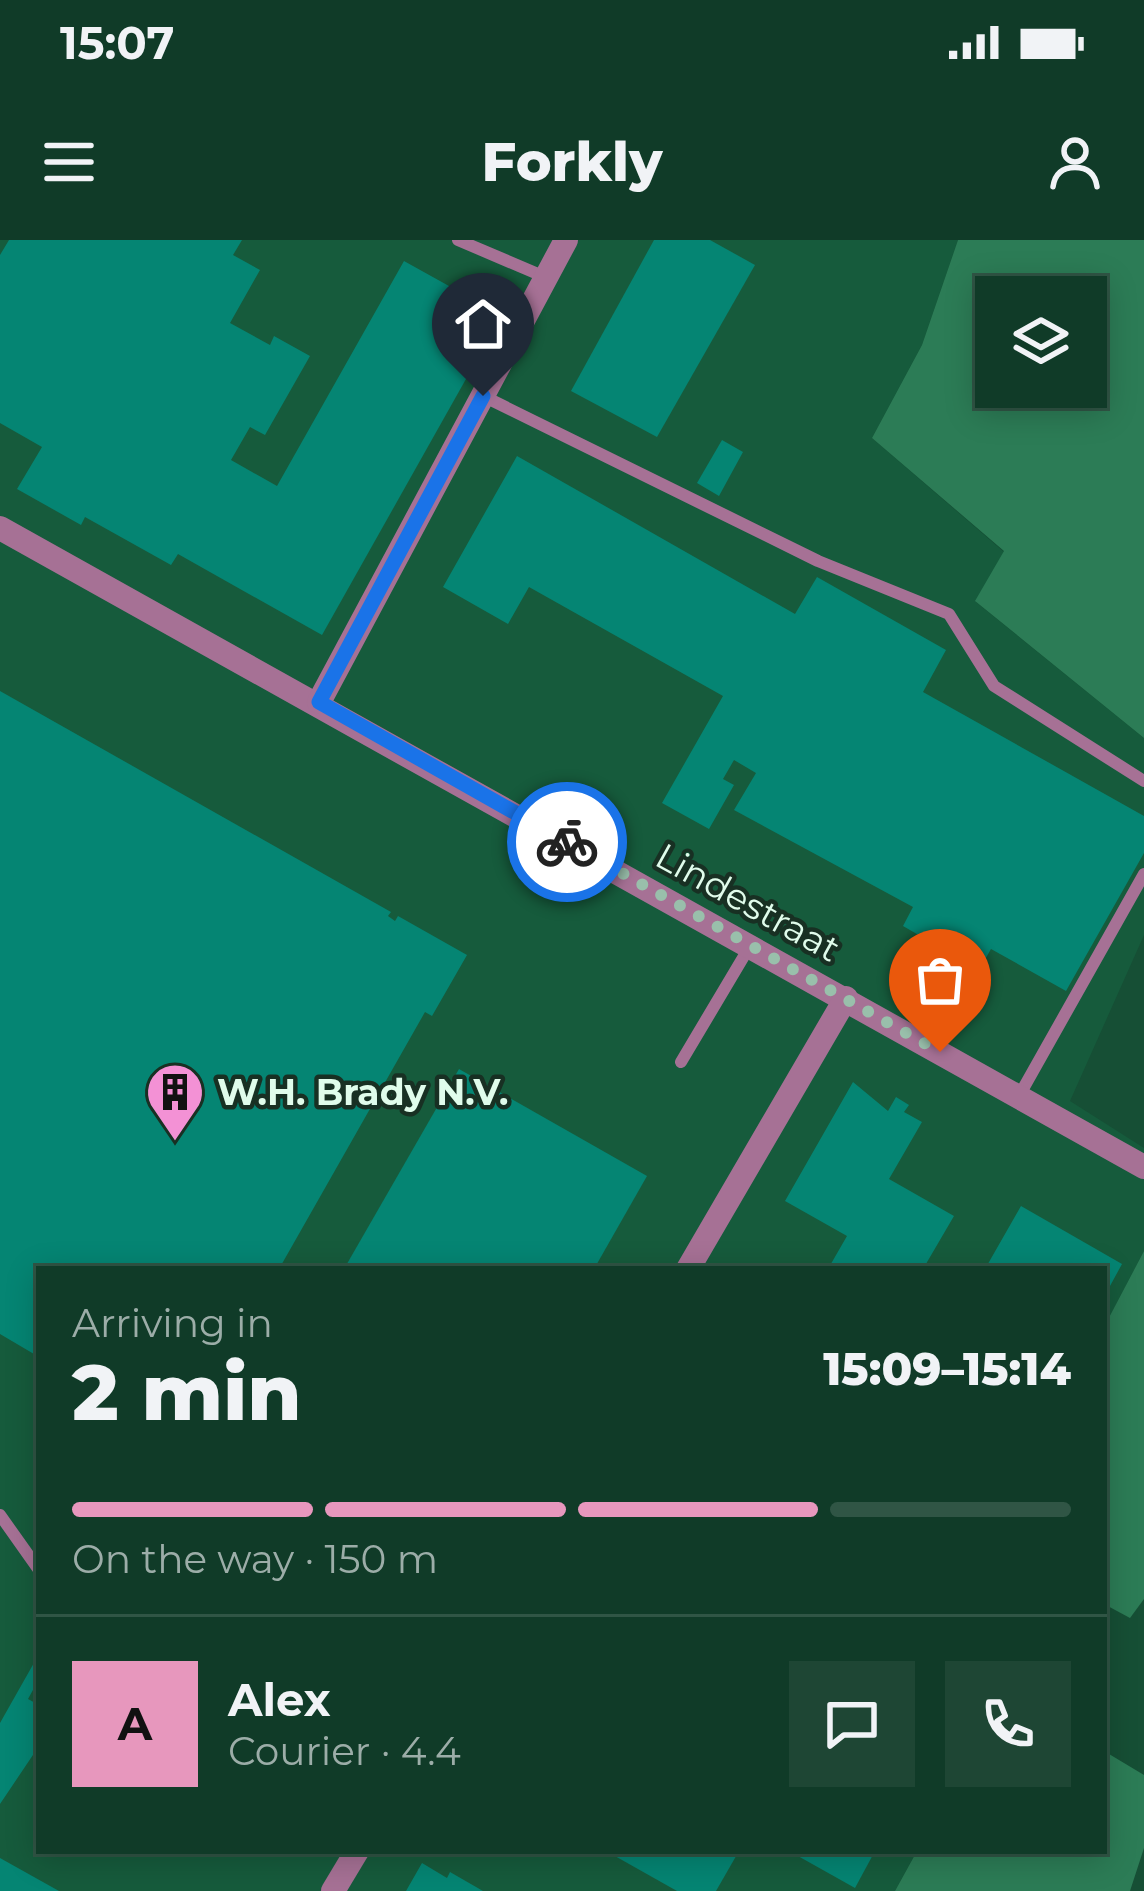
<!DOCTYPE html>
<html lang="en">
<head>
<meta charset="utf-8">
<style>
  body { margin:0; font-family:Montserrat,sans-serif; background:#1e4634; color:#f1f3f6; height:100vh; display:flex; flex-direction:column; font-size:45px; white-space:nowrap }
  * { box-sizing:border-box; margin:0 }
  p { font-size:39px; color:#9cada8 }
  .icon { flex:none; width:66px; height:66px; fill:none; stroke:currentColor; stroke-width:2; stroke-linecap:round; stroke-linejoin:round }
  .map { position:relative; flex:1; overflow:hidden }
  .details { position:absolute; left:36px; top:1026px; width:1071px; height:588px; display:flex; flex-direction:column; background:#103b28; border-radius:0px; box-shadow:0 6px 30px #0003,0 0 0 3px #305545 }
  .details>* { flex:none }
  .tools { position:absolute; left:975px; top:36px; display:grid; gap:24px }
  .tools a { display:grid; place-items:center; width:132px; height:132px; border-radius:0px; background:#103b28; box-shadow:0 6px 30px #0003,0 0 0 3px #305545; font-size:60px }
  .pin { position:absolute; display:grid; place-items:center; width:102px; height:102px; color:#fff; margin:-123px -51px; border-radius:50% 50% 50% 0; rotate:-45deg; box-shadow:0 0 12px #0007 }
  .pin .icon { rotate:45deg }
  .courier { position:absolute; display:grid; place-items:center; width:120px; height:120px; margin:-60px; border:9px solid #1a73e8; border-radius:50%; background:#fff; color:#222; box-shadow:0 3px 15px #0007 }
  .summary em { font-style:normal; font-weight:800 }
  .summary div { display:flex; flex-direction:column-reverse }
  .summary { display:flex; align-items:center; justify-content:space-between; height:204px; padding:0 36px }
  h1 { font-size:78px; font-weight:800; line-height:90px }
  .bar { display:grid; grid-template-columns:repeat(4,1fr); gap:18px 12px; align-content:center; height:144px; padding:0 36px }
  .bar i { height:15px; border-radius:9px; background:#305545 }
  .bar .on { background:#e797bd }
  .bar p { grid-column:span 4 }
  .line { display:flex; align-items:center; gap:30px; padding:0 36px; border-top:3px solid #305545 }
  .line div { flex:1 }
  .round { display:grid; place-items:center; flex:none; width:126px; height:126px; border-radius:0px; background:#1e4634 }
  .status { display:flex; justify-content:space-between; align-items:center; height:84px; padding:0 60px; background:#103b28; direction:ltr }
  .status svg { height:33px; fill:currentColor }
  header { display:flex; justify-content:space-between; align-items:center; height:156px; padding:0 36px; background:#103b28; font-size:54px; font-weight:800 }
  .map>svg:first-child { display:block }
  .built { fill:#165b3c }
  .green { fill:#2c7c56; fill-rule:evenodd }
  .building { fill:#058573 }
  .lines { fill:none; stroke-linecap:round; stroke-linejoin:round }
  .lane { stroke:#a67195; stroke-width:12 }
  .street { stroke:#a67195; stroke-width:24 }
  .done { stroke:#99bfab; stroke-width:12; stroke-dasharray:0 21.6 }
  .route { stroke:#1a73e8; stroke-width:15 }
  .labels { text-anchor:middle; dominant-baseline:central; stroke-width:9; stroke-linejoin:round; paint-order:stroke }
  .street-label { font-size:36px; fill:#e0fceb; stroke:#183023 }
  .poi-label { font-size:36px; font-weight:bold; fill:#e0fceb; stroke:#183023; text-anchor:start }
</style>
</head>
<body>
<div class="status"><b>15:07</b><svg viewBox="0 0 49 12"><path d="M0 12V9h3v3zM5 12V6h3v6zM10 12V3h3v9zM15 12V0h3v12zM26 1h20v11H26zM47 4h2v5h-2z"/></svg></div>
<header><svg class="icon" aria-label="menu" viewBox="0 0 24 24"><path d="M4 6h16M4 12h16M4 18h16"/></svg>Forkly<svg class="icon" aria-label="person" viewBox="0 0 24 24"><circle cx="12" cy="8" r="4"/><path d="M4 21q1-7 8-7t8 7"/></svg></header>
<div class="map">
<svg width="1144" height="1651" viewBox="0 0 1144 1651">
  <rect width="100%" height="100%" fill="#164f35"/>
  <path class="built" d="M0,0H958L922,105L872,198L1004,312L976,362L1144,498V695L1070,861L1144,908V1011L1104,1087V1029H39V1611H917L895,1651H0Z"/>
  <g class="green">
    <path d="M958,0H1144V498L975,361L1004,311L872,198L922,105ZM1086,57V147H996V57Z"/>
    <path d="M1144,1011V1359L1130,1378L1104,1364V1087Z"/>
    <path d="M1104,1511L1144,1535V1608L1130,1651H895L917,1611H1104Z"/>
  </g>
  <g class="building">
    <path d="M9,0H242L233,15L260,30L230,83L270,105L274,96L310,116L265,195L250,187L231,220L277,246L404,21L467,56L474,44L493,55L489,68L502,75L322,395L178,314L171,325L85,277L81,285L17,249L42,207L0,183V15Z"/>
    <path d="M654,0H710L755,25L657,197L571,151Z"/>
    <path d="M722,200L743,212L719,256L697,243Z"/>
    <path d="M517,216L795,374L817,337L946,410L923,452L1144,576V613L1066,751L991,709L979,730L903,686L913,667L734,570L756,533L734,520L723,539L734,545L709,589L662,563L723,456L529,347L508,384L443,347Z"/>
    <path d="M0,451L391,672L388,676L395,681L398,676L467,715L432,776L425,772L279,1029H39V1117L0,1094Z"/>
    <path d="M459,829L647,936L594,1029H344Z"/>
    <path d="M853,842L888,871L896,857L909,865L904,872L922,882L889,939L954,976L923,1029H828L847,996L785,961Z"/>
    <path d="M1021,966L1122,1024L1104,1057V1029H985Z"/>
    <path d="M39,1414V1439L28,1459L39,1465V1506L0,1564V1483Z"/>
    <path d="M606,1611H739L716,1651H677Z"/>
    <path d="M789,1611H875L855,1648Z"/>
    <path d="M0,1618L59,1651H0Z"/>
    <path d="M422,1623L447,1638L450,1632L483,1651H406Z"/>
  </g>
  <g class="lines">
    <g class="lane">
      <path d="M458,0L545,37"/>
      <path d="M483,156L818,321L949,374L994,446L1144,541"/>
      <path d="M681,822L750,706"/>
      <path d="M1019,856L1144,634"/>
      <path d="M0,1275L39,1330"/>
    </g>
    <g class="street">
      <path d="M0,288L1144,927"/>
      <path d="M319,462L566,0"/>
      <path d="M688,1029L846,758"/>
      <path d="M333,1651L357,1611"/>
    </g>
  </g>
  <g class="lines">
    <path class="done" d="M567,602L940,812"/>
    <path class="route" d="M483,156L319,462L567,602"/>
  </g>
  <defs>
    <symbol id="building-pin" viewBox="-11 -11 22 30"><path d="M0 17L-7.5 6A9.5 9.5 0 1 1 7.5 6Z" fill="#f391d5" stroke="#183023"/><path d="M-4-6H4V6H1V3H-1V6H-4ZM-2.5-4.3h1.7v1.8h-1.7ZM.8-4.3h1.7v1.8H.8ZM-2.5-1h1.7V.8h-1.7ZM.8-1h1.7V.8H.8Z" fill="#111"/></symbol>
  </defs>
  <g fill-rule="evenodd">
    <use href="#building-pin" x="142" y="819" width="66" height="90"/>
  </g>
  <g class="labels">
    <g class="street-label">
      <text transform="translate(748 662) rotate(29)">Lindestraat</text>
    </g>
    <g class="poi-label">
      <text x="217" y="852">W.H. Brady N.V.</text>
    </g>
  </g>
</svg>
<div class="tools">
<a><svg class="icon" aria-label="layers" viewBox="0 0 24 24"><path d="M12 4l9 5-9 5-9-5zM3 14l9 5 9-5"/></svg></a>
</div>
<div class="pin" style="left:940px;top:812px;background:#ea580c"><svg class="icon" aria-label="bag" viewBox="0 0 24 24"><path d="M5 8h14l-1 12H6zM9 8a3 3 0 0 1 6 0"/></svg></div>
<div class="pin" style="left:483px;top:156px;background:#1f2937"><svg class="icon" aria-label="home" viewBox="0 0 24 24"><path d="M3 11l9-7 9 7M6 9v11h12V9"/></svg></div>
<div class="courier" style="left:567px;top:602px"><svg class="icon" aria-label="bike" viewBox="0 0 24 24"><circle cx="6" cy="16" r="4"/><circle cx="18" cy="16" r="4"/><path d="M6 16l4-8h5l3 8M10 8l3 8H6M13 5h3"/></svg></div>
<section class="details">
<div class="summary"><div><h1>2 min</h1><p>Arriving in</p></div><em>15:09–15:14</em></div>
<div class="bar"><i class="on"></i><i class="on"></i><i class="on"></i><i></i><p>On the way · 150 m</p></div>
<div class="line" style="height:216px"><b class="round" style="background:#e797bd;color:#111">A</b><div><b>Alex</b><p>Courier · 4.4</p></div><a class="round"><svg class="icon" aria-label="chat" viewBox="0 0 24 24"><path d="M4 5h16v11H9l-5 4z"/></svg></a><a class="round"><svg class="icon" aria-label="phone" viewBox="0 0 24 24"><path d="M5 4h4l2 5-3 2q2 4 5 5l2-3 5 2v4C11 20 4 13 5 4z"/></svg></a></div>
</section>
</div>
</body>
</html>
